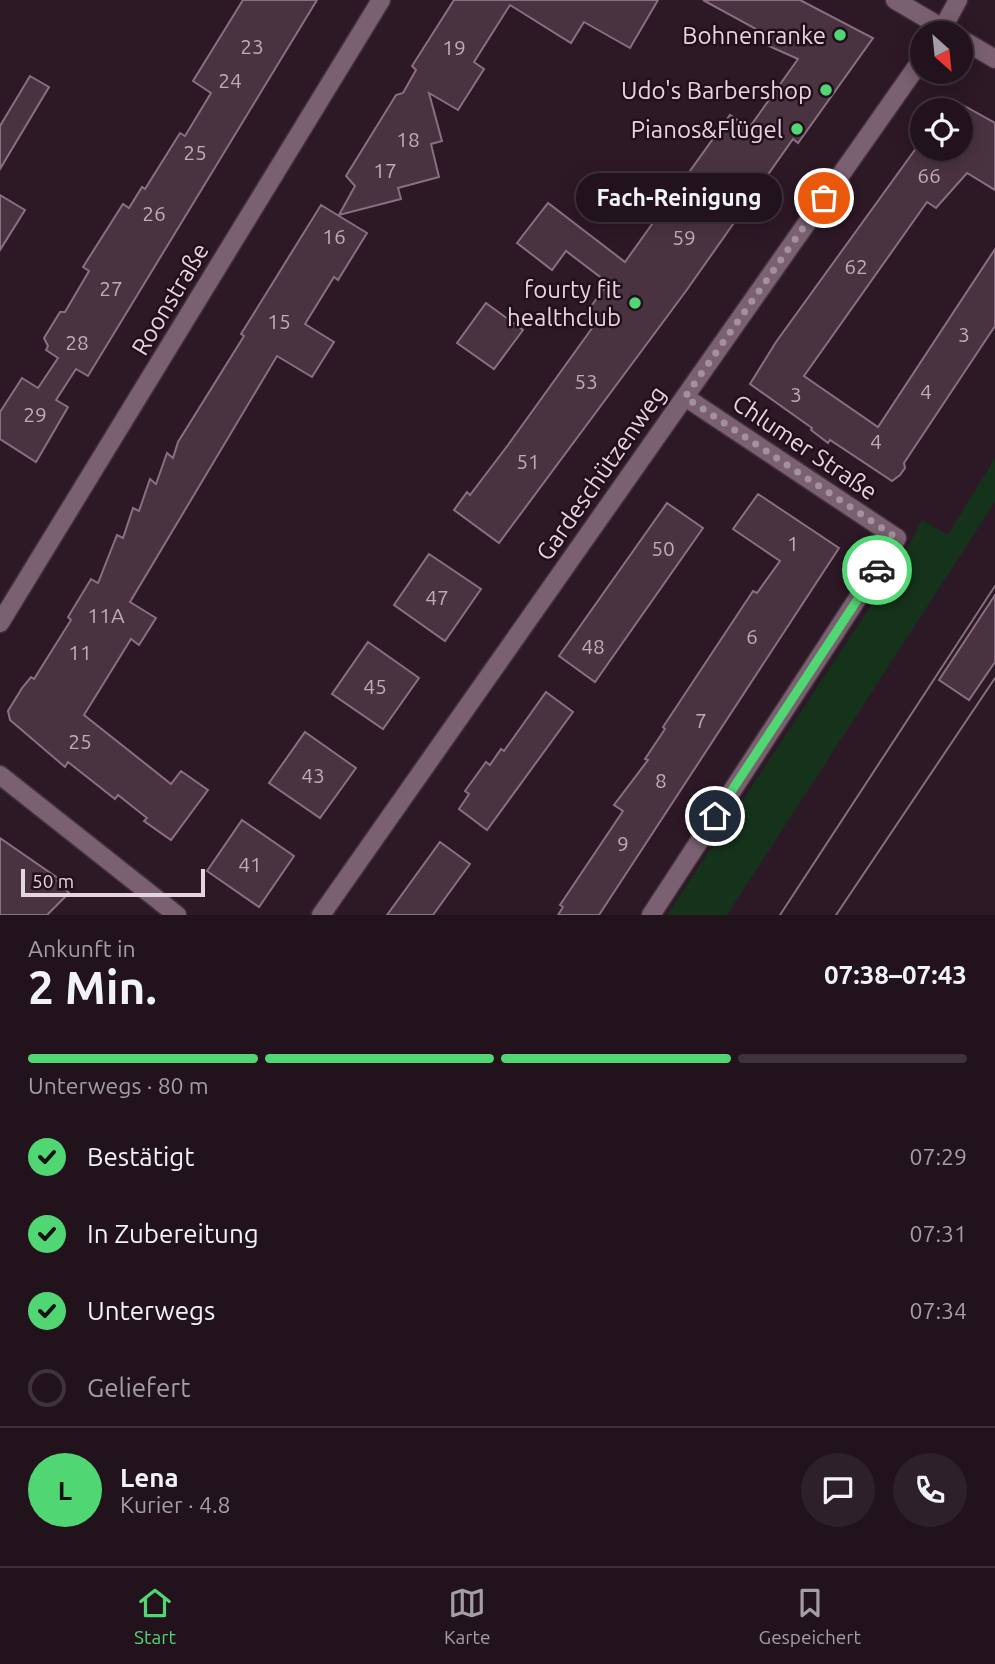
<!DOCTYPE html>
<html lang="de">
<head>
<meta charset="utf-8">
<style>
  body { margin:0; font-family:Ubuntu,sans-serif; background:#2e2029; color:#f1f3f6; height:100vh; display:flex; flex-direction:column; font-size:26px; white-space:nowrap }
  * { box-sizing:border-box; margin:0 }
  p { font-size:23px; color:#a29ea3 }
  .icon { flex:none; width:38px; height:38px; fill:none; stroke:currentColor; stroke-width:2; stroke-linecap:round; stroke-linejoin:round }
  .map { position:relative; height:915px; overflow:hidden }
  .details { display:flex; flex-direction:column; background:#22121c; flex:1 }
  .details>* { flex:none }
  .needle { width:46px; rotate:153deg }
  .fabs { position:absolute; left:910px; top:21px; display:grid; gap:14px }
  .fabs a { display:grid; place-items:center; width:63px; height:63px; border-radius:50%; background:#22121c; box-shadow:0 4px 18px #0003,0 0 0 2px #3f323b; font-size:35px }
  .scale { position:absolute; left:21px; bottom:18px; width:184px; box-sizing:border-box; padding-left:7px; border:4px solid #e3d4dd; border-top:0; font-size:19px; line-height:24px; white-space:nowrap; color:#e3d4dd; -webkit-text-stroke:5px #230f1c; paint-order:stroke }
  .pin { position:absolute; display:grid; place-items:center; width:60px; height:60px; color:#fff; margin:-30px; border:4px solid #fff; border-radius:50%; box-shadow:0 2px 7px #0007 }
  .courier { position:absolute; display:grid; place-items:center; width:70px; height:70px; margin:-35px; border:5px solid #51d674; border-radius:50%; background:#fff; color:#222; box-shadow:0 2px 9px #0007 }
  .bubble { position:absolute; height:49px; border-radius:24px; background:#22121c; box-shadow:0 4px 18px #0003,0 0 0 2px #3f323b; font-size:23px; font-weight:700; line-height:49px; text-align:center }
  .head em { font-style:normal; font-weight:700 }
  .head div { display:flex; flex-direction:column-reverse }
  .head { display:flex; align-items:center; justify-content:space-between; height:119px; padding:0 28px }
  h1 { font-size:46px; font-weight:700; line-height:52px }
  .bar { display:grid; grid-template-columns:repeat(4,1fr); gap:10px 7px; align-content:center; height:84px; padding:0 28px }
  .bar i { height:9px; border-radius:5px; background:#3f323b }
  .bar .current { background:#51d674 }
  .bar p { grid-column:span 4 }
  .line { display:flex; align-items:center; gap:18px; padding:0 28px; border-top:2px solid #3f323b }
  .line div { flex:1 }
  .round { display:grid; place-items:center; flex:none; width:74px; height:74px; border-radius:37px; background:#2e2029 }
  ol { padding:0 28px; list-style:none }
  li { display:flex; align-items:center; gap:21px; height:77px }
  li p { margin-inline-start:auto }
  li .icon { padding:7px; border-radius:50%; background:#51d674; color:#111; stroke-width:4 }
  li:last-child { color:#a29ea3 }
  li i { width:38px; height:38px; border:4px solid #3f323b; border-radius:50% }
  .menu { display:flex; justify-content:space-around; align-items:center; height:98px; border-top:2px solid #3f323b; background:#22121c; font-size:19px; color:#a29ea3 }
  .menu a { display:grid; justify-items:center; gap:4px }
  .menu .current { color:#51d674 }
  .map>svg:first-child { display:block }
  .green { fill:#15331b }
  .building { fill:#4a3341; stroke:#896f7f; stroke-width:2 }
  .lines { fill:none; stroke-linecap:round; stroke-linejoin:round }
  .minor-casing { stroke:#42323c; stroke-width:21 }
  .minor { stroke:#7a6070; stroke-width:18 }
  .tram { stroke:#82707b; stroke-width:2 }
  .done { stroke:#a3929d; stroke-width:7; stroke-dasharray:0 12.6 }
  .route { stroke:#51d674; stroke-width:9 }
  .poi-dot { fill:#51d674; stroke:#230f1c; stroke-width:2.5 }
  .labels { text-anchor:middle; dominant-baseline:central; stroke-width:5; stroke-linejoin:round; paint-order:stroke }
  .number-label { font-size:21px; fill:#bdacb6 }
  .poi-label { font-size:24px; fill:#e3d4dd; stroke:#230f1c; text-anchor:end }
  .street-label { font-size:24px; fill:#e3d4dd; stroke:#230f1c }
</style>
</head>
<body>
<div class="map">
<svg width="995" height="915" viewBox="0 0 995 915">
  <rect width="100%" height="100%" fill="#2d1826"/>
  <path class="green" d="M995,458V502L727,915H667L901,560L922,520L948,535Z"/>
  <g class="building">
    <path d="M243,0H317L88,376L76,369L56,400L68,407L36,462L0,439V412L22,378L38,388L58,358L46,350L48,346L44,338L60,312H65L89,271L83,267L123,204L129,208L142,187L145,189L180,133L185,136L211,93L193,81Z"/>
    <path d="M454,0H658L630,48L584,22L571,43L510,5L474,62L484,69L458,110L429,93L442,141L431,144L439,177L398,188L401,199L339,215L355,186L346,176L396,95L403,93L416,70L412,66Z"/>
    <path d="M703,0H800L873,38L798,143L793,139L686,291L499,543L454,510L467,492L470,495L508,445L595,324L584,316L608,283L566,251L552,270L517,243L548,203L625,262L730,115L749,128L798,59L762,43L767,35Z"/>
    <path d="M30,76L49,87L0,169V126Z"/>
    <path d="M961,104L995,123V190L967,173L936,208L927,202L804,376L878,427L995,249V326L904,463L905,468L900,475L892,481L830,440L828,443L811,430L812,428L750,384L776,342L922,140V149H961Z"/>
    <path d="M0,195L25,210L0,250Z"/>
    <path d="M321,205L367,233L338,280L334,277L305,324L334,342L312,377L277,356L130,602L156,618L139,645L131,639L84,715L171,784L181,771L208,790L171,840L144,821L147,818L118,795L115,799L68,762L65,767L10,720L8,711L22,688L31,677L34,679L71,620L68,617L91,579L98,583L117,535L123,538L133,508L139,511L150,479L156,484L167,453L173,458L178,442L244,336L241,334Z"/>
    <path d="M486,303L523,330L494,369L457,343Z"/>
    <path d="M758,494L839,548L599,915H558L563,907L560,905L623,811L614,805L648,760L645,759L665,729L663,727L753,591L757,593L780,561L733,529Z"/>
    <path d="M667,503L703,528L595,682L559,656Z"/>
    <path d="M429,554L481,589L445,641L394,605Z"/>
    <path d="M995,595V662L969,700L939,680Z"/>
    <path d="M368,642L419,678L383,729L332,694Z"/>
    <path d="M546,692L573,712L487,830L459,809L469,794L465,791L486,762L490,765L501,749L504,751Z"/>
    <path d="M305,732L356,768L320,818L269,783Z"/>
    <path d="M242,820L294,856L259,907L207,871Z"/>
    <path d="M0,838L59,879L57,881L69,893L47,915H0Z"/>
    <path d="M440,842L470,864L446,897L433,915H387Z"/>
  </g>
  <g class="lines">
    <defs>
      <g id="minor">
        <path d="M895,0L951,33"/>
        <path d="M940,33L958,0"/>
        <path d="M961,39L995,59"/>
        <path d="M0,623L381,0"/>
        <path d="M0,775L177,915"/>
        <path d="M321,915L922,59"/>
        <path d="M651,915L897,538L685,397"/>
      </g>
    </defs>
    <use href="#minor" class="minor-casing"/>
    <use href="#minor" class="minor"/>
    <g class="tram">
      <path d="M780,915L995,586"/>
      <path d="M836,915L995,678"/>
    </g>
  </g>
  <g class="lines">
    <path class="done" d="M824,198L685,397L897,538L877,570"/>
    <path class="route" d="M715,816L877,570"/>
  </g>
  <g class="poi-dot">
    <circle cx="840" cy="35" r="7"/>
    <circle cx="826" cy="90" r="7"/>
    <circle cx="797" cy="129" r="7"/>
    <circle cx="635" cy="303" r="7"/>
  </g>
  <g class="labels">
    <g class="number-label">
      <text x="252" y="46">23</text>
      <text x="454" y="47">19</text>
      <text x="230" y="80">24</text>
      <text x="408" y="139">18</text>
      <text x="195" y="152">25</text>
      <text x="385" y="170">17</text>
      <text x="929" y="175">66</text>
      <text x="154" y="213">26</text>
      <text x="334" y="236">16</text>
      <text x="684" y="237">59</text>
      <text x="856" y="266">62</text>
      <text x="111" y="288">27</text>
      <text x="279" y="321">15</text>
      <text x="964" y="334">3</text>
      <text x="77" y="342">28</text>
      <text x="586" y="381">53</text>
      <text x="926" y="391">4</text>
      <text x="796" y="394">3</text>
      <text x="35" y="414">29</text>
      <text x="876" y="441">4</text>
      <text x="528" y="461">51</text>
      <text x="793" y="543">1</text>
      <text x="663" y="548">50</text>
      <text x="437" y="597">47</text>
      <text x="106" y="615">11A</text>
      <text x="752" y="636">6</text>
      <text x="593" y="646">48</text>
      <text x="80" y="652">11</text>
      <text x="375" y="686">45</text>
      <text x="701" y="720">7</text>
      <text x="80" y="741">25</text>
      <text x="313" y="775">43</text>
      <text x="661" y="780">8</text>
      <text x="623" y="843">9</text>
      <text x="250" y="864">41</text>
    </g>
    <g class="poi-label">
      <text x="826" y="35">Bohnenranke</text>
      <text x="812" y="90">Udo's Barbershop</text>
      <text x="783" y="129">Pianos&amp;Flügel</text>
      <text x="621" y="289">fourty fit<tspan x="621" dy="28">healthclub</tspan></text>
    </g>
    <g class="street-label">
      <text transform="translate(170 299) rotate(-59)">Roonstraße</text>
      <text transform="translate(805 447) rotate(34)">Chlumer Straße</text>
      <text transform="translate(601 473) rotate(-55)">Gardeschützenweg</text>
    </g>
  </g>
</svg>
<div class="fabs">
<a><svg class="needle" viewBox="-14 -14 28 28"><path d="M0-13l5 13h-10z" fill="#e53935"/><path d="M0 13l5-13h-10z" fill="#a29ea3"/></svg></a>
<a><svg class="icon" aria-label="locate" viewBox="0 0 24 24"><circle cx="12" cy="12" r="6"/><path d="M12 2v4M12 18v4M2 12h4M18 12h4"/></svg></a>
</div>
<div class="scale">50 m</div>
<div class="pin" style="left:824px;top:198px;background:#ea580c"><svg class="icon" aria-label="bag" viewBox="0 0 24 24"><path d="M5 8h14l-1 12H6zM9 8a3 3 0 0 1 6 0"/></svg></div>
<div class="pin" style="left:715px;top:816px;background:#1f2937"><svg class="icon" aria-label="home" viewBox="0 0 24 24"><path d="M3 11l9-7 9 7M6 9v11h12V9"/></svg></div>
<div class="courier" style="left:877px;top:570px"><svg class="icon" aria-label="car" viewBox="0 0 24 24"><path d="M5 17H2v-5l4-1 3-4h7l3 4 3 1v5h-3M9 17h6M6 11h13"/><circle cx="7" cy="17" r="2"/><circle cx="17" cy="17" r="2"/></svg></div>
<div class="bubble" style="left:576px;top:173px;width:206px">Fach-Reinigung</div>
</div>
<section class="details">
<div class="head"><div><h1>2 Min.</h1><p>Ankunft in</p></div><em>07:38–07:43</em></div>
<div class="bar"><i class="current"></i><i class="current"></i><i class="current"></i><i></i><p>Unterwegs · 80 m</p></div>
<ol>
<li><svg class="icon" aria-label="check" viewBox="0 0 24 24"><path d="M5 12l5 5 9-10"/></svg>Bestätigt<p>07:29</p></li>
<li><svg class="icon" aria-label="check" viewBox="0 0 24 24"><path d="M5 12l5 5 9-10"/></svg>In Zubereitung<p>07:31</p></li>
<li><svg class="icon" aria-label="check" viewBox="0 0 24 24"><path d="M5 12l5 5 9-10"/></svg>Unterwegs<p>07:34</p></li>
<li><i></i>Geliefert</li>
</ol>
<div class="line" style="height:126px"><b class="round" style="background:#51d674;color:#111">L</b><div><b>Lena</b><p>Kurier · 4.8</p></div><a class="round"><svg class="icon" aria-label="chat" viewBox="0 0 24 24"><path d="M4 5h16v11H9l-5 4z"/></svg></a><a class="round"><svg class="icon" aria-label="phone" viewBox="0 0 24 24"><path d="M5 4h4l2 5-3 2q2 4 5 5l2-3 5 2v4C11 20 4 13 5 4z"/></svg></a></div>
</section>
<nav class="menu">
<a class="current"><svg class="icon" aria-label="home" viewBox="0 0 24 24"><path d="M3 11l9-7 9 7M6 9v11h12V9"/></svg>Start</a>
<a><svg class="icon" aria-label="map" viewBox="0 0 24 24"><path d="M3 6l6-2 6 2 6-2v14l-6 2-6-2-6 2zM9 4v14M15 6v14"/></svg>Karte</a>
<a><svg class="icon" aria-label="saved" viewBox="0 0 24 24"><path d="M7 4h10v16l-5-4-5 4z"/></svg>Gespeichert</a>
</nav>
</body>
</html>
